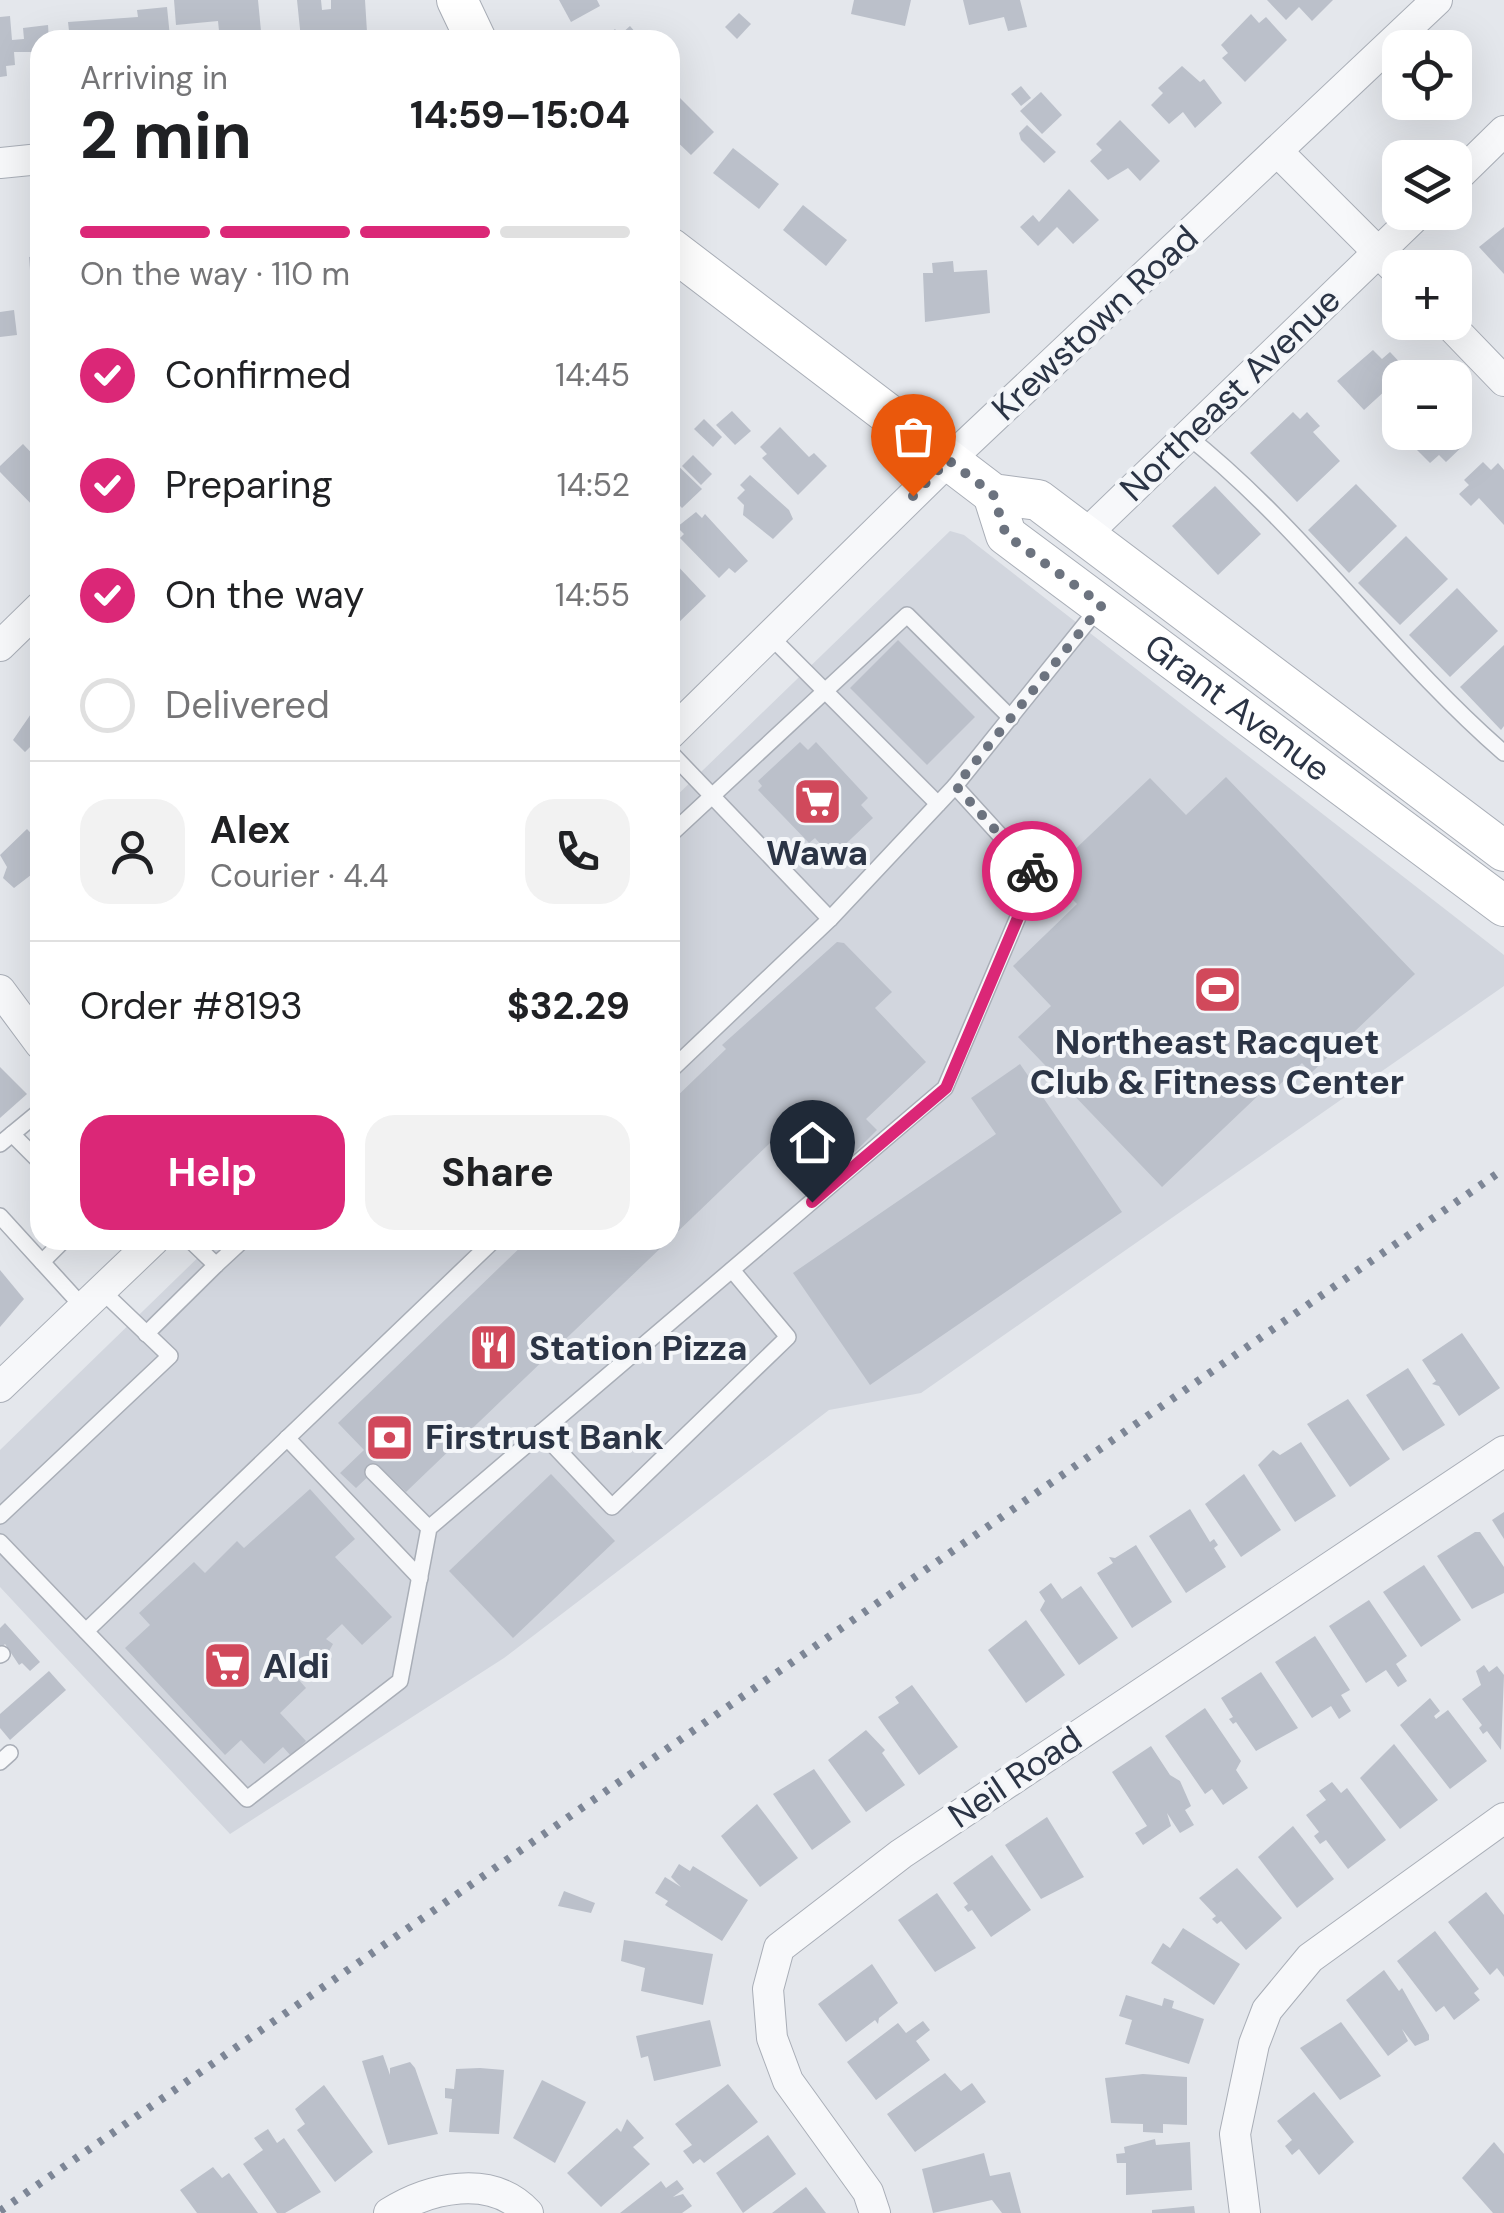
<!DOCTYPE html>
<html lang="en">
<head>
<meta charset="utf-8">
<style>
  body { margin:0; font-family:"DM Sans",sans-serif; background:#f2f2f2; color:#202124; height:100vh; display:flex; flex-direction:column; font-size:38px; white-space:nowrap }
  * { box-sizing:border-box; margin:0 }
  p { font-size:32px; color:#757577 }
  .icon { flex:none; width:55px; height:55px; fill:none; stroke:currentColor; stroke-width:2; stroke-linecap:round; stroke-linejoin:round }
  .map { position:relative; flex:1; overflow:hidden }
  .panel { position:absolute; left:30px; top:30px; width:650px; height:1220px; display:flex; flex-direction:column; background:#fff; border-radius:30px; box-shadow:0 10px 40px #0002 }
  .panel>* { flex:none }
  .controls { position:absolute; left:1382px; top:30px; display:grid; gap:20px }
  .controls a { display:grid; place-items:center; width:90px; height:90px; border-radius:20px; background:#fff; box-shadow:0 10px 40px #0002; font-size:50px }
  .pin { position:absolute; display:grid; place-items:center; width:85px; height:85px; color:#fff; margin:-102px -42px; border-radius:50% 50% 50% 0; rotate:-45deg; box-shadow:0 0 10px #0007 }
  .pin .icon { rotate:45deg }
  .courier { position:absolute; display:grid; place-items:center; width:100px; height:100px; margin:-50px; border:8px solid #db2777; border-radius:50%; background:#fff; color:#222; box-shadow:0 2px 12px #0007 }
  .summary em { font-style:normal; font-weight:700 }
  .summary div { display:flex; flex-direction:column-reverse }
  .summary { display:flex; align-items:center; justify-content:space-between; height:170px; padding:0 50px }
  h1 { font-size:65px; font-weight:700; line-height:75px }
  .bar { display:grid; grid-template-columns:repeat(4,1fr); gap:15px 10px; align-content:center; height:120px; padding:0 50px }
  .bar i { height:12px; border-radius:8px; background:#e0e0e0 }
  .bar .on { background:#db2777 }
  .bar p { grid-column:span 4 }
  .line { display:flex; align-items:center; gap:25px; padding:0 50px; border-top:2px solid #e0e0e0 }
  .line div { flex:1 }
  .round { display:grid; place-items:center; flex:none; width:105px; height:105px; border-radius:30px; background:#f2f2f2 }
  ol { padding:0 50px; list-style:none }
  li { display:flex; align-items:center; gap:30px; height:110px }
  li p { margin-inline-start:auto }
  li .icon { padding:10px; border-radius:50%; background:#db2777; color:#fff; stroke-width:4 }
  li:last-child { color:#757577 }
  li i { width:55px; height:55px; border:5px solid #e0e0e0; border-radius:50% }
  .action { display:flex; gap:20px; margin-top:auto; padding:20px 50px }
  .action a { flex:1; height:115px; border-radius:30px; background:#db2777; color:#fff; font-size:40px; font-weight:700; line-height:115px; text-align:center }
  .action a+a { background:#f2f2f2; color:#202124 }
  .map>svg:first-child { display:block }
  .built { fill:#d2d6de }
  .building { fill:#bbc0ca }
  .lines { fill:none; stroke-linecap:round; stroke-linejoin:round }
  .service-casing { stroke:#a9aeb7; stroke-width:18 }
  .minor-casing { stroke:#a9aeb7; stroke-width:32 }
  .secondary-casing { stroke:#a9aeb7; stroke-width:42 }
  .service { stroke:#f7f8fa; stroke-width:15 }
  .minor { stroke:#f7f8fa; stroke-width:30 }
  .secondary { stroke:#fff; stroke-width:40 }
  .rail { stroke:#7d8696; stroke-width:8; stroke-dasharray:5 10; stroke-linecap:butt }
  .done { stroke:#6c737f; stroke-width:10; stroke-dasharray:0 18 }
  .route { stroke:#db2777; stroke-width:12 }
  .labels { text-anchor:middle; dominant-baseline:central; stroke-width:8; stroke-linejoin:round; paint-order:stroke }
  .street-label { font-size:35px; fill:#2b3445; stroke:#f4f6f9 }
  .poi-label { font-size:35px; font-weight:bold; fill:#2b3445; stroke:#f4f6f9; text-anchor:start }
</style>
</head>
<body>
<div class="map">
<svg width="1504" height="2213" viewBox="0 0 1504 2213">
  <rect width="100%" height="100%" fill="#e4e7ec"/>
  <path class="built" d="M950,531L964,535L1504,955V986L921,1393L829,1410L504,1658L230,1834L0,1587V1450L216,1240H670V802Z"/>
  <g class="building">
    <path d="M174,0H258L261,31H219L218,21L176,25Z"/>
    <path d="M297,0H321L322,10L331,9V0H365L367,32L335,35L336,40L301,39Z"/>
    <path d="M559,0H597L600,6L571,22Z"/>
    <path d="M854,0H911L905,26L851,14Z"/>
    <path d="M963,0H1020L1027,27L1008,31L1004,17L969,25Z"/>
    <path d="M1267,0H1333L1312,21L1299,7L1286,20Z"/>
    <path d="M167,7L170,37L70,40L68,22L138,17L137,10Z"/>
    <path d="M739,13L751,24L737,39L725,27Z"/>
    <path d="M1251,14L1259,23L1266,17L1287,40L1245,82L1222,58L1228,53L1221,45Z"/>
    <path d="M10,16L12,40L24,39L23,28L48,25L49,40H40V52H14L15,65L6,66L7,76L0,77V17Z"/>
    <path d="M630,26L642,40H602L615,29L620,35Z"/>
    <path d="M1182,66L1200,82L1204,79L1222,103L1195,128L1183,112L1169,124L1151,105L1163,93L1158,88Z"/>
    <path d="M1021,86L1031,98L1021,106L1011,94Z"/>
    <path d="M674,92L714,132L691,155L670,135Z"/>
    <path d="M1041,92L1062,115L1042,134L1020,111Z"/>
    <path d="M1120,120L1160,161L1140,181L1128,168L1108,180L1090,161L1102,150L1096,144Z"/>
    <path d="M1027,125L1056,152L1044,163L1021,140L1019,133Z"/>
    <path d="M733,148L779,184L759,209L713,173Z"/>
    <path d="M1069,189L1099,220L1073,244L1057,227L1038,246L1020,227L1033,215L1039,222Z"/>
    <path d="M803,205L847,240L826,266L783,230Z"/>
    <path d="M1504,227V274L1479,247Z"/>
    <path d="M40,256V295H32L29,257Z"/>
    <path d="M953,261L954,272L987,270L990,313L925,322L923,273H933L932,263Z"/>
    <path d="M14,310L17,335L0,337V312Z"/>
    <path d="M1373,350L1382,359L1390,352L1405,368L1391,385L1395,389L1391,393L1387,389L1364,410L1337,381Z"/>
    <path d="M732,411L751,431L735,445L716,425Z"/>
    <path d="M1293,412L1300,419L1307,412L1320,426L1313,432L1340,461L1297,502L1250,453Z"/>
    <path d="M704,419L722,437L713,447L694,429Z"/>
    <path d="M780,427L809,457L814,453L827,466L798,495L762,458L767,454L760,447Z"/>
    <path d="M1455,430L1467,442L1446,462L1439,455L1430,463L1404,437L1409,432Z"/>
    <path d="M23,444L40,462V513L0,472V466Z"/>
    <path d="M693,455L712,474L701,485L682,466Z"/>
    <path d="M670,458L702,489L682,508L670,496Z"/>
    <path d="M1483,462L1491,470L1498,463L1504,470V525L1479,498L1471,506L1459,494L1469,485L1464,480Z"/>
    <path d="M750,475L789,510L793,519L773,539L743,515L744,505L737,498L745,490L740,485Z"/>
    <path d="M1356,484L1397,526L1349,573L1308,530Z"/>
    <path d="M1215,486L1261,534L1218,575L1172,526Z"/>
    <path d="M696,512L702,518L705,514L748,561L735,573L729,568L719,578L680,538L684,534L677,527Z"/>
    <path d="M1406,536L1448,579L1400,625L1358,583Z"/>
    <path d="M672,560L706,596L675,626L670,621Z"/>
    <path d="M1457,588L1498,631L1450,677L1409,635Z"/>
    <path d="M898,640L975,717L927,765L850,688Z"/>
    <path d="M1504,645V726L1501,730L1460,687Z"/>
    <path d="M33,711L36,715L40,711V755L31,746L25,752L13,740Z"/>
    <path d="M800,742L808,750L816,742L868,798L861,805L873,818L832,857L815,838L809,843L758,790L762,786L758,781Z"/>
    <path d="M1226,777L1415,974L1311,1073L1302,1063L1269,1095L1264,1090L1162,1187L1018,1037L1051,1006L1013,966L1077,904L1048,875L1150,778L1186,815Z"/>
    <path d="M27,829L40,843V868L14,888L3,878L7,867L0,855Z"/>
    <path d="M837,942L844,943L892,992L875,1008L926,1062L866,1119L877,1130L850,1157L839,1145L804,1178L770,1143L670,1239V1103L726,1049L722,1045Z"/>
    <path d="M1020,1064L1122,1212L870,1385L793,1273L996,1134L971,1098Z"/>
    <path d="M0,1067L27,1094L0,1118Z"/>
    <path d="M528,1240H669L406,1492L379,1466L356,1488L340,1473L364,1450L338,1423Z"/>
    <path d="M0,1270L24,1299L0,1327Z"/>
    <path d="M1462,1333L1500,1388L1459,1416L1439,1386L1432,1384L1436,1381L1422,1360Z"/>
    <path d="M1408,1368L1445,1425L1403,1451L1366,1395Z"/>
    <path d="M1348,1399L1390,1459L1350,1487L1307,1424Z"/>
    <path d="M1301,1442L1336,1496L1295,1522L1258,1465L1273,1450L1280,1455Z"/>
    <path d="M551,1474L615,1541L513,1638L449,1571Z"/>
    <path d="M1244,1474L1281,1530L1241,1557L1205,1504Z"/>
    <path d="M310,1489L355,1539L335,1557L392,1617L362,1645L342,1624L326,1639L333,1644L328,1653L299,1680L306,1688L280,1713L306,1741L291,1756L283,1747L264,1764L241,1740L225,1755L125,1648L150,1625L139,1613L194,1562L205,1573L237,1541L244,1548Z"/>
    <path d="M1190,1509L1210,1542L1214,1539L1218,1545L1214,1548L1226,1567L1186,1593L1149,1536Z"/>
    <path d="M1504,1512V1539L1492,1520Z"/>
    <path d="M1475,1532H1480L1504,1567V1593L1472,1609L1437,1556Z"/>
    <path d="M1136,1545L1172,1602L1132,1628L1097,1573L1113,1563L1109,1557L1115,1558Z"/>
    <path d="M1424,1565L1461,1620L1421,1647L1383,1592Z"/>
    <path d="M1051,1583L1062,1599L1081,1586L1118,1638L1079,1665L1040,1610L1045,1601L1039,1592Z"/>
    <path d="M1369,1600L1407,1656L1396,1664L1407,1681L1398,1687L1386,1670L1366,1683L1329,1626Z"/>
    <path d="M1026,1620L1065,1675L1026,1703L988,1650Z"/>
    <path d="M5,1623L40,1662L30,1671L22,1663L19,1665L5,1644L0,1649V1628Z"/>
    <path d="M1315,1636L1350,1690L1341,1695L1351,1711L1339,1719L1331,1706L1312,1718L1275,1662Z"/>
    <path d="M1484,1665L1489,1672L1497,1666L1504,1675L1501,1750L1487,1731L1483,1734L1479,1728L1482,1725L1462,1699L1481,1685L1476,1671Z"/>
    <path d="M49,1671L66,1690L10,1740L0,1728V1714Z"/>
    <path d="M1261,1672L1298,1728L1256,1751L1236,1722L1233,1724L1229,1719L1233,1717L1221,1698Z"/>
    <path d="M912,1685L958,1747L919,1775L878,1717L899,1703L895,1697Z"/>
    <path d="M1430,1698L1440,1711L1434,1716L1436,1719L1448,1710L1487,1761L1450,1789L1400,1725Z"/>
    <path d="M1205,1708L1241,1761L1236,1770L1248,1788L1223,1805L1212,1789L1205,1794L1165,1736Z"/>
    <path d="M866,1730L885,1750L882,1753L905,1785L866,1812L828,1760Z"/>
    <path d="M1394,1744L1438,1800L1400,1829L1360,1778Z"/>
    <path d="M1151,1746L1170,1775L1180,1781L1191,1806L1185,1810L1194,1825L1180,1833L1167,1813L1171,1826L1143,1845L1135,1833L1147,1826L1112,1772Z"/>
    <path d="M814,1769L851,1822L812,1850L773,1794Z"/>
    <path d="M1332,1782L1341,1793L1347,1788L1386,1840L1348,1869L1326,1840L1320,1844L1314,1836L1319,1832L1306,1815L1326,1800L1319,1791Z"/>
    <path d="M757,1804L798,1858L760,1887L721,1836Z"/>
    <path d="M1047,1817L1084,1877L1041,1899L1005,1845Z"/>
    <path d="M1293,1826L1334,1879L1297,1908L1258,1857Z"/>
    <path d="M992,1855L1031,1910L991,1937L972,1910L968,1912L964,1907L968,1904L953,1883Z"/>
    <path d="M679,1864L690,1871L693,1866L748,1900L722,1941L665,1905L668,1901L655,1893L665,1877L681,1887L671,1877Z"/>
    <path d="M1237,1868L1282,1918L1246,1950L1221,1921L1217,1924L1212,1919L1216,1916L1199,1898Z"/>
    <path d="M564,1891L595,1903L591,1913L558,1906Z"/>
    <path d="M1486,1892L1504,1915V1977L1497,1968L1490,1975L1448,1922Z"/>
    <path d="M937,1893L976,1948L935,1972L898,1920Z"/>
    <path d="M1183,1928L1240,1964L1214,2005L1151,1963L1163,1943L1170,1948Z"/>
    <path d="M1435,1931L1479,1989L1474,1993L1480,2000L1454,2020L1444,2006L1436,2012L1397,1961Z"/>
    <path d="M624,1940L713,1954L703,2005L641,1991L645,1968L621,1961Z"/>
    <path d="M872,1964L898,2003L879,2018L878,2024L875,2020L846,2042L818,2004Z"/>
    <path d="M1384,1970L1399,1991L1402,1988L1429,2035V2040L1415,2046L1402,2029L1408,2041L1388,2056L1346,2000Z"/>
    <path d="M1126,1995L1162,2006L1164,1998L1174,2001L1172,2008L1204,2019L1189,2064L1125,2044L1132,2020L1119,2016Z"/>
    <path d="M710,2020L721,2066L654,2081L648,2056L641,2058L636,2036Z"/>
    <path d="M923,2021L930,2030L916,2041L930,2060L876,2100L847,2062L898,2023L906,2033Z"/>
    <path d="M1341,2022L1381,2076L1340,2100L1300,2048Z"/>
    <path d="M383,2055L390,2075V2068L410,2062L415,2068L438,2134L388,2145L362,2061Z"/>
    <path d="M480,2068L504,2070L499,2134L449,2132L452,2099L445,2098V2088L454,2089L456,2069Z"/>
    <path d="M945,2073L961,2091L972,2083L986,2102L915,2152L887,2114Z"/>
    <path d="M1143,2074L1187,2077V2125L1163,2124V2133L1143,2132V2124L1111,2123L1105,2078Z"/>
    <path d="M542,2080L586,2102L555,2163L513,2138Z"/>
    <path d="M728,2084L758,2122L704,2163L700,2159L693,2164L683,2151L692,2145L675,2124Z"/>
    <path d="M324,2085L373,2152L335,2182L297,2130L305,2124L295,2109Z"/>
    <path d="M1314,2092L1354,2142L1319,2175L1299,2149L1292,2155L1285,2146L1292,2140L1277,2121Z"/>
    <path d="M627,2119L644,2138L633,2147L650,2164L601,2207L567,2173L617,2128L621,2132Z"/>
    <path d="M268,2129L277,2143L284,2138L321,2192L285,2213H277L243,2164L263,2150L254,2138Z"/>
    <path d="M768,2135L796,2174L743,2213L716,2173Z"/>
    <path d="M1155,2139L1156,2145L1190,2142L1192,2190L1126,2195V2163H1117L1116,2154L1125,2153L1124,2147Z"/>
    <path d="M1494,2142L1504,2154V2213H1493L1462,2178Z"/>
    <path d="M984,2153L990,2176L1010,2172L1021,2213H1002L992,2200L933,2213L922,2169Z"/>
    <path d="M213,2167L222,2178L229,2173L258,2213H197L180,2190Z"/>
    <path d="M677,2180L684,2189L673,2197L683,2194L692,2206L682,2213H620L661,2181L666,2188Z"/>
    <path d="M806,2187L826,2213H772Z"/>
    <path d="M1194,2206L1195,2213H1152V2210Z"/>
  </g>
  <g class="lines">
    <defs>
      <g id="service">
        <path d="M1185,434C1303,527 1390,654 1504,753"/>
        <path d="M770,636L938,804"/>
        <path d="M670,752L830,919"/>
        <path d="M670,835L907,615L1011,718"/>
        <path d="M670,1071L830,919L955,786"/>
        <path d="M12,1134L40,1162"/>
        <path d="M0,1144L40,1111"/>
        <path d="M0,1216L83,1307"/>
        <path d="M42,1262L64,1240"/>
        <path d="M216,1265L243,1240"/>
        <path d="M146,1334L216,1265L190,1240"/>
        <path d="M541,1432L612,1507L788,1337L732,1270"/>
        <path d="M287,1438L420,1578"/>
        <path d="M373,1472L429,1528"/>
        <path d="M0,1516L170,1356L101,1290"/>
        <path d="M0,1542L247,1799L400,1681L429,1528L945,1088L1036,875L955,786L1100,606"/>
        <path d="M86,1631L494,1240"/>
        <path d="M0,1655L2,1654"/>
        <path d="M0,1762L10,1753"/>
      </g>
      <g id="minor">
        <path d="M1277,151L1400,274"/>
        <path d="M0,163L40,159"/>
        <path d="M1455,179L1504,131"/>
        <path d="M1447,322L1504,381"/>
        <path d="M1085,535L1420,212"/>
        <path d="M0,646L40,607"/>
        <path d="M670,734L948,461L1437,0"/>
        <path d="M0,990L40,1044"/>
        <path d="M0,1387L154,1240"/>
        <path d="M389,2213C429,2188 491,2173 528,2213"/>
        <path d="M875,2213L868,2192L788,2081L772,2038L768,1989L779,1948L901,1854L1504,1451"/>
        <path d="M1245,2213L1235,2134L1254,2044L1267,2010L1310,1958L1504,1818"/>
      </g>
      <g id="secondary">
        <path d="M457,0L476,40"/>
        <path d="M670,248L993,494L1038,500L1504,851"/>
        <path id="s1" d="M993,494L1006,535L1504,906"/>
      </g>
    </defs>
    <use href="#service" class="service-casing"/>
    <use href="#minor" class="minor-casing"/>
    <use href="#secondary" class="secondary-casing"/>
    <use href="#service" class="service"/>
    <use href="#minor" class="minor"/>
    <use href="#secondary" class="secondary"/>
    <path class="rail" d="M0,2211L1504,1169"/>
  </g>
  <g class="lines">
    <path class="done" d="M913,496L948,460L993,494L1006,535L1102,605L956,786L1032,871"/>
    <path class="route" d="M812,1202L946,1088L1036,875L1032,871"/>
  </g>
  <defs>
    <symbol id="supermarket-square" viewBox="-11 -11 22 22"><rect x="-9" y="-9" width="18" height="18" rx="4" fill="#d1495b" stroke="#f4f6f9"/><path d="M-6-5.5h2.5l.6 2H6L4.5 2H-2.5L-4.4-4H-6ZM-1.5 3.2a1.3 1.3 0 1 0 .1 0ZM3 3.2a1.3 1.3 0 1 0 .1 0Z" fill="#fff"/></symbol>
    <symbol id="stadium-square" viewBox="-11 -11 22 22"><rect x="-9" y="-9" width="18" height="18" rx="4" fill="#d1495b" stroke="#f4f6f9"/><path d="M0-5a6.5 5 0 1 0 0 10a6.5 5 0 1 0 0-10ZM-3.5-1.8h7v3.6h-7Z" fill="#fff"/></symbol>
    <symbol id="restaurant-square" viewBox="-11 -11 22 22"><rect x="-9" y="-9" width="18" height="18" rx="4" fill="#d1495b" stroke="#f4f6f9"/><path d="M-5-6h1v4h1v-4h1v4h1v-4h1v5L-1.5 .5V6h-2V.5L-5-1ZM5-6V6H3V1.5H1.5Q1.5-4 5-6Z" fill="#fff"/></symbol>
    <symbol id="bank-square" viewBox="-11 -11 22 22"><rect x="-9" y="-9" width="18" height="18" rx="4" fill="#d1495b" stroke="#f4f6f9"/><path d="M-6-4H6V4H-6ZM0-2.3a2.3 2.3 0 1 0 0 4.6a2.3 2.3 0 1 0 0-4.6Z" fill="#fff"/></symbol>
  </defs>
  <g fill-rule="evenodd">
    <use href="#supermarket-square" x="790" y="774" width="55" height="55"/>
    <use href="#stadium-square" x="1190" y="962" width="55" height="55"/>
    <use href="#restaurant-square" x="466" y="1320" width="55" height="55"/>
    <use href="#bank-square" x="362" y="1410" width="55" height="55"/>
    <use href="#supermarket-square" x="200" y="1638" width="55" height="55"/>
  </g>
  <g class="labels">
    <g class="street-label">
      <text transform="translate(1095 323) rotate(-43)">Krewstown Road</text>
      <text transform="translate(1230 394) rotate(-44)">Northeast Avenue</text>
      <text stroke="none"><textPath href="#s1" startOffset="332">Grant Avenue</textPath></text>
      <text transform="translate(1015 1777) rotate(-34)">Neil Road</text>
    </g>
    <g class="poi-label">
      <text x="817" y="853" text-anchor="middle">Wawa</text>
      <text x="1217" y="1042" text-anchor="middle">Northeast Racquet<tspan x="1217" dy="40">Club &amp; Fitness Center</tspan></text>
      <text x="529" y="1348">Station Pizza</text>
      <text x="425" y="1437">Firstrust Bank</text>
      <text x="263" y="1666">Aldi</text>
    </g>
  </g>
</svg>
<div class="controls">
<a><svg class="icon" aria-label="locate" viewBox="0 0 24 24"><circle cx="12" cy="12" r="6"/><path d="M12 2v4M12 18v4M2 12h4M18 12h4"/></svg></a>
<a><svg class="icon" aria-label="layers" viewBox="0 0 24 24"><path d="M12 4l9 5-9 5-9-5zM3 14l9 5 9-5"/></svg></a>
<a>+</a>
<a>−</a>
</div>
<div class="pin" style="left:913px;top:496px;background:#ea580c"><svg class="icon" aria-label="bag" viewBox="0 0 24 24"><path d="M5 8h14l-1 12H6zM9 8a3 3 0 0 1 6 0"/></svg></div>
<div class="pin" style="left:812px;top:1202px;background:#1f2937"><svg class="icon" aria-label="home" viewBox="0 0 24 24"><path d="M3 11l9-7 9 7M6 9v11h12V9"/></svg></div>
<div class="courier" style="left:1032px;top:871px"><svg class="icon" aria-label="bike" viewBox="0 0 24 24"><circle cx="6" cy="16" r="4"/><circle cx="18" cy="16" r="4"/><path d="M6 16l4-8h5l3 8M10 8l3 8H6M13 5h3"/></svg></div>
<section class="panel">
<div class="summary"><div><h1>2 min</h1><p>Arriving in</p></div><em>14:59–15:04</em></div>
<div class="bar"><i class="on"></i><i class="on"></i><i class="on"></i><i></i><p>On the way · 110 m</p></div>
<ol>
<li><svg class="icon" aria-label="check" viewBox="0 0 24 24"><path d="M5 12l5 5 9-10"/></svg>Confirmed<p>14:45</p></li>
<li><svg class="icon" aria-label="check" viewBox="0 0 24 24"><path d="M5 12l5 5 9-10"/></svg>Preparing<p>14:52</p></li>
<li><svg class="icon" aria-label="check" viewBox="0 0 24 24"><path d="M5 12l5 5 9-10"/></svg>On the way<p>14:55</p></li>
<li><i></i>Delivered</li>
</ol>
<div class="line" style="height:180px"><a class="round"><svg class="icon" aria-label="person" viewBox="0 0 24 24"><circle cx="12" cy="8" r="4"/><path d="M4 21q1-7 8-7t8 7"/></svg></a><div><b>Alex</b><p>Courier · 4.4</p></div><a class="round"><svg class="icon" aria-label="phone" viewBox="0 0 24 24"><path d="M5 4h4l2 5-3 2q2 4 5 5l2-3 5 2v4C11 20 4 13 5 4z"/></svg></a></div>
<div class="line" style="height:130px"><div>Order #8193</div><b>$32.29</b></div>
<div class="action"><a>Help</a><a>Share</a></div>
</section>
</div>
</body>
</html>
